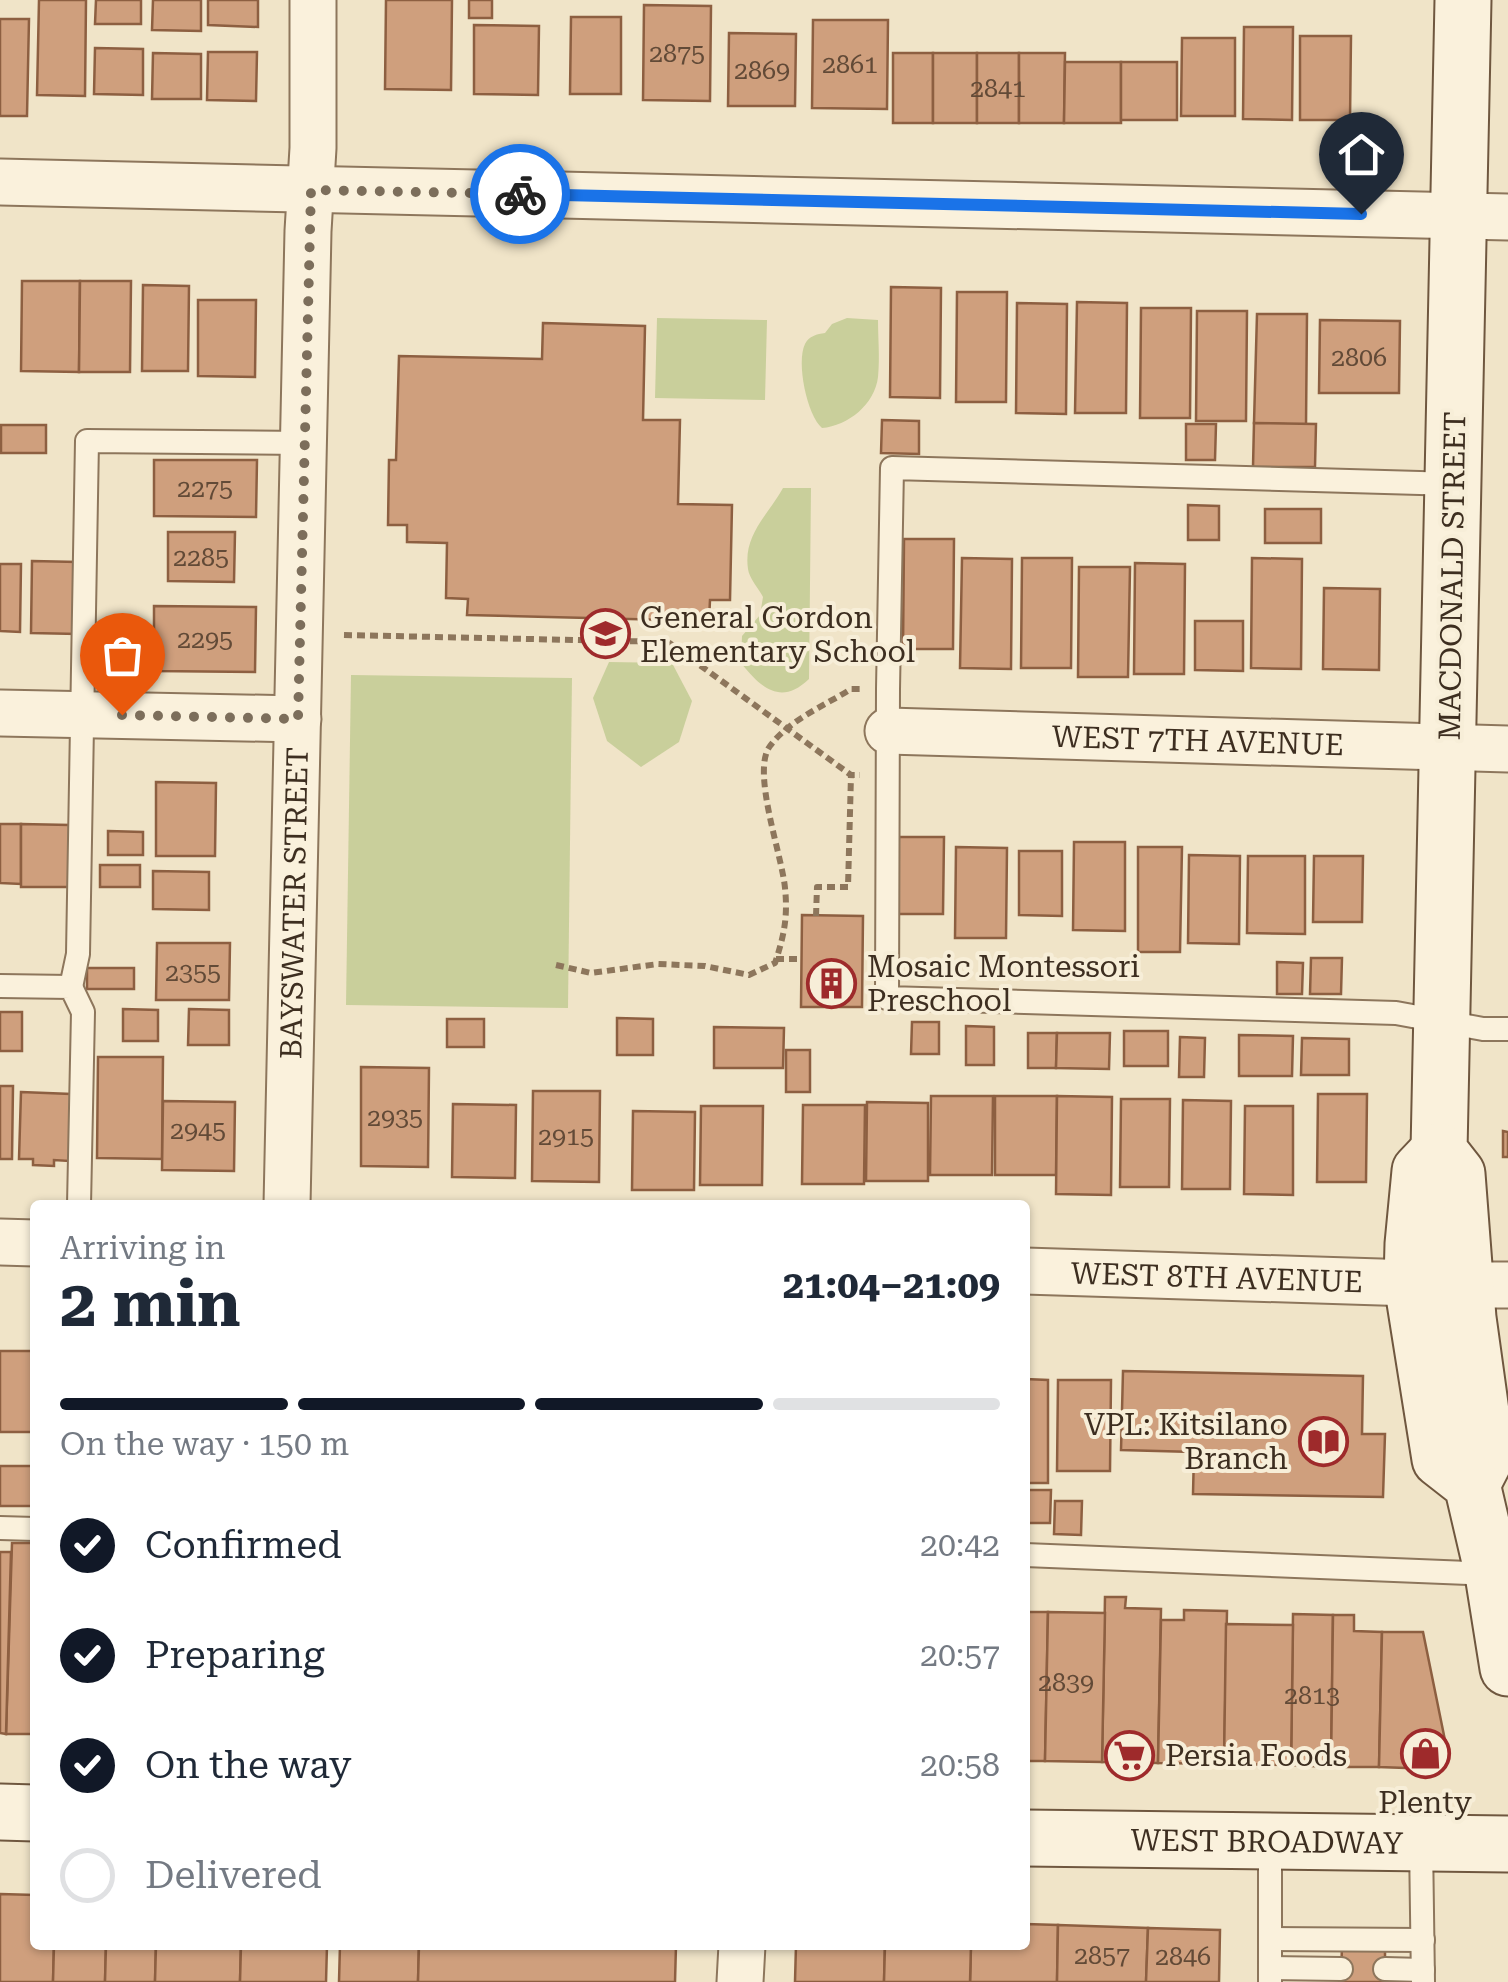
<!DOCTYPE html>
<html lang="en">
<head>
<meta charset="utf-8">
<style>
  body { margin:0; font-family:"Roboto Serif",serif; background:#f6f6f7; color:#1f2937; height:100vh; display:flex; flex-direction:column; font-size:38px; white-space:nowrap }
  * { box-sizing:border-box; margin:0 }
  p { font-size:32px; color:#747a83 }
  .icon { flex:none; width:55px; height:55px; fill:none; stroke:currentColor; stroke-width:2; stroke-linecap:round; stroke-linejoin:round }
  .map { position:relative; flex:1; overflow:hidden }
  .sheet { position:absolute; left:30px; top:1200px; width:1000px; height:750px; display:flex; flex-direction:column; background:#fff; border-radius:10px; box-shadow:0 2px 8px #0004 }
  .sheet>* { flex:none }
  .pin { position:absolute; display:grid; place-items:center; width:85px; height:85px; color:#fff; margin:-102px -42px; border-radius:50% 50% 50% 0; rotate:-45deg; box-shadow:0 0 10px #0007 }
  .pin .icon { rotate:45deg }
  .courier { position:absolute; display:grid; place-items:center; width:100px; height:100px; margin:-50px; border:8px solid #1a73e8; border-radius:50%; background:#fff; color:#222; box-shadow:0 2px 12px #0007 }
  .overview em { font-style:normal; font-weight:700 }
  .overview div { display:flex; flex-direction:column-reverse }
  .overview { display:flex; align-items:center; justify-content:space-between; height:170px; padding:0 30px }
  h1 { font-size:65px; font-weight:700; line-height:75px }
  .bar { display:grid; grid-template-columns:repeat(4,1fr); gap:15px 10px; align-content:center; height:120px; padding:0 30px }
  .bar i { height:12px; border-radius:8px; background:#e0e1e3 }
  .bar .on { background:#111827 }
  .bar p { grid-column:span 4 }
  ol { padding:0 30px; list-style:none }
  li { display:flex; align-items:center; gap:30px; height:110px }
  li p { margin-inline-start:auto }
  li .icon { padding:10px; border-radius:50%; background:#111827; color:#fff; stroke-width:4 }
  li:last-child { color:#747a83 }
  li i { width:55px; height:55px; border:5px solid #e0e1e3; border-radius:50% }
  .map>svg:first-child { display:block }
  .green { fill:#c9cf9b }
  .building { fill:#cf9f7d; stroke:#8d5f41; stroke-width:2.5 }
  .lines { fill:none; stroke-linecap:round; stroke-linejoin:round }
  .lane-casing { stroke:#8d765c; stroke-width:26 }
  .street-casing { stroke:#8d765c; stroke-width:49 }
  .secondary-casing { stroke:#6f573f; stroke-width:59 }
  .path { stroke:#8d765c; stroke-width:6; stroke-dasharray:8 5; stroke-linecap:butt }
  .lane { stroke:#faf1dc; stroke-width:22 }
  .street { stroke:#faf1dc; stroke-width:45 }
  .secondary { stroke:#faf1dc; stroke-width:55 }
  .done { stroke:#7c6e5b; stroke-width:10; stroke-dasharray:0 18 }
  .route { stroke:#1a73e8; stroke-width:12 }
  .labels { text-anchor:middle; dominant-baseline:central; stroke-width:8; stroke-linejoin:round; paint-order:stroke }
  .number-label { font-size:25px; fill:#624a37 }
  .street-label { font-size:30px; fill:#3d2e20; stroke:#f7eed8 }
  .poi-label { font-size:30px; fill:#3d2e20; stroke:#f7eed8; text-anchor:start }
</style>
</head>
<body>
<div class="map">
<svg width="1508" height="1982" viewBox="0 0 1508 1982">
  <rect width="100%" height="100%" fill="#f0e4c8"/>
  <g class="green">
    <path d="M657,318L767,320L765,400L655,398Z"/>
    <path d="M847,318L878,320C878,338 880,358 878,377C875,404 848,426 822,428C807,415 796,362 805,344C809,336 817,334 825,333L832,324Z"/>
    <path d="M783,488H811L809,679C781,706 761,688 741,663L742,636L760,615L763,597C759,589 749,578 748,569C743,535 768,515 783,488Z"/>
    <path d="M609,662L672,663L692,701L679,742L641,767L607,741L593,698Z"/>
    <path d="M351,675L572,678L568,1008L346,1005Z"/>
  </g>
  <g class="building">
    <path d="M39,0H86L85,96L37,95Z"/>
    <path d="M96,0H141V24H95Z"/>
    <path d="M153,0H201V31L152,30Z"/>
    <path d="M208,0H258V27L208,25Z"/>
    <path d="M386,0H452L451,90L385,89Z"/>
    <rect x="469" y="0" width="23" height="18"/>
    <path d="M644,5L711,6L710,101L643,100Z"/>
    <path d="M571,17H621V94H570Z"/>
    <path d="M0,19H29L27,116H0Z"/>
    <path d="M813,20H888L887,109L812,108Z"/>
    <path d="M474,25L539,26L538,95L474,94Z"/>
    <path d="M1244,27H1293L1292,120L1243,119Z"/>
    <path d="M729,33L796,34L795,106H728Z"/>
    <path d="M1300,36H1351L1350,120H1300Z"/>
    <path d="M1182,38H1235V116H1181Z"/>
    <path d="M95,48L143,49V95L94,94Z"/>
    <path d="M208,52H257L256,101L207,100Z"/>
    <path d="M153,53L201,54V99H152Z"/>
    <rect x="893" y="53" width="40" height="70"/>
    <rect x="933" y="53" width="44" height="70"/>
    <rect x="977" y="53" width="42" height="70"/>
    <path d="M1019,53H1065L1064,123H1019Z"/>
    <path d="M1065,62H1121V123H1064Z"/>
    <rect x="1121" y="62" width="56" height="58"/>
    <path d="M22,281H80L79,372L21,371Z"/>
    <path d="M80,281H131L130,372H79Z"/>
    <path d="M143,285L189,286L188,371H142Z"/>
    <path d="M891,287L941,288L940,398L890,397Z"/>
    <path d="M957,292H1007L1006,402H956Z"/>
    <path d="M198,300H256L255,377L198,376Z"/>
    <path d="M1077,302L1127,303L1126,413H1075Z"/>
    <path d="M1017,303L1067,304L1066,414L1016,413Z"/>
    <path d="M1141,308H1191L1190,418H1140Z"/>
    <path d="M1197,311H1247L1246,421H1196Z"/>
    <path d="M1257,314H1307L1306,425L1254,423Z"/>
    <path d="M1320,320L1400,321L1399,393H1319Z"/>
    <path d="M543,323L645,326L643,420H680L678,504L732,505L730,600H710L709,621L467,615L468,599L446,598L447,543L407,542V525H388L389,460H396L399,356L542,359Z"/>
    <path d="M882,420L919,421V454L881,453Z"/>
    <path d="M1254,423L1316,424L1315,467H1253Z"/>
    <path d="M1186,424H1216L1215,460H1186Z"/>
    <rect x="1" y="425" width="45" height="28"/>
    <path d="M154,460H257L256,517L154,516Z"/>
    <path d="M1188,505L1219,506V540H1188Z"/>
    <rect x="1265" y="509" width="56" height="34"/>
    <path d="M168,532H235L234,582L168,581Z"/>
    <path d="M904,539H954L953,649H903Z"/>
    <path d="M962,558L1012,559L1011,669L960,668Z"/>
    <path d="M1022,558H1072L1071,668H1021Z"/>
    <path d="M1252,558L1302,559L1301,669L1251,668Z"/>
    <path d="M32,561L78,562V634L31,633Z"/>
    <path d="M1135,563L1185,564L1184,674H1134Z"/>
    <path d="M0,564H21L20,632L0,631Z"/>
    <path d="M1079,567H1130L1128,677H1078Z"/>
    <path d="M1324,588L1380,589L1379,670L1323,669Z"/>
    <path d="M154,606L256,607L255,672L154,671Z"/>
    <path d="M1195,621H1243V671L1195,670Z"/>
    <path d="M156,782L216,783L215,856H156Z"/>
    <path d="M0,824H21V884L0,883Z"/>
    <path d="M21,824L70,825V887H21Z"/>
    <path d="M108,831L143,832V855H108Z"/>
    <path d="M897,837H944L943,914H896Z"/>
    <path d="M1074,842H1125V931L1073,930Z"/>
    <path d="M956,847L1007,848L1006,938H955Z"/>
    <path d="M1138,847H1182L1180,952H1138Z"/>
    <path d="M1019,851H1062V916L1019,915Z"/>
    <path d="M1189,855L1240,856L1239,944L1188,943Z"/>
    <path d="M1248,856H1305V934L1247,933Z"/>
    <path d="M1314,856H1363L1362,922H1313Z"/>
    <rect x="100" y="865" width="40" height="22"/>
    <path d="M153,871L209,872V910L153,909Z"/>
    <path d="M802,915L863,916L862,1007H801Z"/>
    <path d="M157,943H230L229,1000H156Z"/>
    <path d="M1311,958H1342L1341,994H1310Z"/>
    <path d="M1277,962L1303,963L1302,994H1277Z"/>
    <rect x="87" y="968" width="47" height="21"/>
    <path d="M123,1009L158,1010V1041H123Z"/>
    <path d="M189,1009L229,1010V1045H188Z"/>
    <rect x="0" y="1012" width="22" height="39"/>
    <path d="M617,1018L653,1019V1055H617Z"/>
    <rect x="447" y="1019" width="37" height="28"/>
    <path d="M912,1022H939V1054H911Z"/>
    <path d="M966,1026L994,1027V1065H966Z"/>
    <path d="M714,1027L784,1028L783,1068H714Z"/>
    <rect x="1124" y="1031" width="44" height="35"/>
    <path d="M1028,1033H1057L1056,1068H1028Z"/>
    <path d="M1057,1033H1110L1109,1069L1056,1068Z"/>
    <path d="M1239,1035L1293,1036L1292,1076H1239Z"/>
    <path d="M1180,1037L1205,1038L1204,1077H1179Z"/>
    <path d="M1302,1038L1349,1039V1075H1301Z"/>
    <rect x="786" y="1050" width="24" height="42"/>
    <path d="M98,1057H163L162,1159L97,1158Z"/>
    <path d="M361,1067L429,1068L428,1167L361,1166Z"/>
    <path d="M0,1086H13L12,1159H0Z"/>
    <path d="M533,1091H600L599,1182L532,1181Z"/>
    <path d="M21,1092L71,1094L69,1161L54,1160V1166L33,1165V1159H19Z"/>
    <path d="M1318,1094H1367L1366,1182H1317Z"/>
    <path d="M931,1096H993L992,1175H930Z"/>
    <path d="M995,1096H1057L1056,1175H995Z"/>
    <path d="M1057,1096L1112,1097L1111,1195L1056,1194Z"/>
    <path d="M1121,1099H1170L1169,1187H1120Z"/>
    <path d="M1183,1100L1231,1101L1230,1189H1182Z"/>
    <path d="M163,1101L235,1102L234,1171L162,1170Z"/>
    <path d="M867,1102L928,1103V1181H866Z"/>
    <path d="M453,1104L516,1105L515,1178L452,1177Z"/>
    <path d="M803,1105H865L864,1184H802Z"/>
    <path d="M701,1106H763L762,1185H700Z"/>
    <path d="M1245,1106H1293V1195L1244,1194Z"/>
    <path d="M633,1111L695,1112L694,1190H632Z"/>
    <path d="M1503,1131L1508,1132V1157H1503Z"/>
    <rect x="0" y="1351" width="35" height="81"/>
    <path d="M1123,1371L1363,1376L1362,1434H1385L1383,1497L1193,1494L1194,1452L1121,1450Z"/>
    <path d="M1025,1379L1048,1380V1483H1025Z"/>
    <path d="M1058,1380H1111L1110,1471H1057Z"/>
    <rect x="0" y="1466" width="35" height="40"/>
    <path d="M1025,1490H1051L1050,1523H1025Z"/>
    <path d="M1055,1501H1082L1081,1535L1054,1534Z"/>
    <path d="M12,1543H35V1734H6Z"/>
    <path d="M0,1552H11L6,1734L0,1733Z"/>
    <path d="M1105,1597H1126L1125,1608L1161,1609L1158,1763L1102,1762Z"/>
    <path d="M1184,1610L1227,1611L1224,1764L1158,1763L1161,1620H1184Z"/>
    <path d="M1025,1612H1048L1045,1761H1025Z"/>
    <path d="M1048,1612L1105,1613L1102,1762L1045,1761Z"/>
    <path d="M1293,1614L1333,1615L1331,1767L1291,1765Z"/>
    <path d="M1333,1615H1354V1631L1382,1632L1379,1767H1331Z"/>
    <path d="M1226,1624L1293,1625L1291,1765L1224,1764Z"/>
    <path d="M1382,1632H1423L1448,1755L1434,1769L1379,1767Z"/>
    <path d="M0,1894L35,1895V1945H54L53,1982H0Z"/>
    <path d="M1025,1924L1058,1925L1057,1982H970L971,1945H1025Z"/>
    <path d="M1058,1925L1148,1928L1146,1982H1057Z"/>
    <path d="M1148,1928L1220,1930L1219,1982H1146Z"/>
    <path d="M1342,1944H1385V1982H1341Z"/>
    <path d="M54,1945H106L105,1982H53Z"/>
    <path d="M106,1945H156L155,1982H105Z"/>
    <path d="M156,1945H241L240,1982H155Z"/>
    <path d="M241,1945H327L326,1982H240Z"/>
    <path d="M340,1945H419L418,1982H339Z"/>
    <path d="M419,1945H676L675,1982H418Z"/>
    <path d="M796,1945H885L884,1982H795Z"/>
    <path d="M885,1945H971L970,1982H884Z"/>
  </g>
  <g class="lines">
    <defs>
      <g id="lane">
        <path d="M1455,484L892,468L888,689L887,998L1396,1013L1483,1029H1508"/>
        <path d="M0,986L71,987L83,1012L79,1205"/>
        <path d="M71,987L78,954L87,441L304,443"/>
        <path d="M0,1528L35,1529"/>
        <path d="M1025,1555L1493,1574"/>
        <path d="M1270,1841V1982"/>
        <path d="M1421,1842L1423,1982"/>
        <path d="M1270,1939L1423,1940"/>
        <path d="M1270,1968L1341,1969"/>
        <path d="M1385,1969L1423,1970"/>
      </g>
      <g id="street">
        <path d="M0,182L1508,217"/>
        <path d="M0,713L298,719"/>
        <path id="s1" d="M888,731L1508,749"/>
        <path id="s2" d="M287,1205L308,231L313,148V0"/>
        <path d="M0,1242L35,1243"/>
        <path id="s3" d="M1025,1271L1412,1283"/>
        <path d="M1465,1285H1508"/>
        <path d="M740,1982L742,1945"/>
      </g>
      <g id="secondary">
        <path d="M1463,0L1439,1151L1457,1174L1468,1318L1487,1455L1472,1484"/>
        <path d="M1439,1151L1420,1171L1413,1244L1412,1283L1440,1459L1472,1484L1493,1574L1508,1668"/>
        <path d="M0,1812L35,1813"/>
        <path id="s4" d="M1025,1838L1508,1844"/>
      </g>
    </defs>
    <use href="#lane" class="lane-casing"/>
    <use href="#street" class="street-casing"/>
    <use href="#secondary" class="secondary-casing"/>
    <g class="path">
      <path d="M344,635L668,642L851,775H860"/>
      <path d="M816,916L817,887H848L851,775"/>
      <path d="M776,959H802"/>
      <path d="M556,965L591,973L658,964L705,966L749,975L775,963C784,936 788,917 785,888C782,855 751,771 770,746C789,720 824,706 851,689H862"/>
    </g>
    <use href="#lane" class="lane"/>
    <use href="#street" class="street"/>
    <use href="#secondary" class="secondary"/>
  </g>
  <g class="lines">
    <path class="done" d="M122,715L298,719L311,190L520,194"/>
    <path class="route" d="M520,194L1361,214"/>
  </g>
  <defs>
    <symbol id="school-ring" viewBox="-11 -11 22 22"><circle r="9.5" fill="#f7eed8" stroke="#9e2a2b" stroke-width="1.5"/><path d="M0-5L7-2L0 1L-7-2ZM-4 1L0 2.5L4 1V4Q0 6-4 4Z" fill="#9e2a2b"/></symbol>
    <symbol id="building-ring" viewBox="-11 -11 22 22"><circle r="9.5" fill="#f7eed8" stroke="#9e2a2b" stroke-width="1.5"/><path d="M-4-6H4V6H1V3H-1V6H-4ZM-2.5-4.3h1.7v1.8h-1.7ZM.8-4.3h1.7v1.8H.8ZM-2.5-1h1.7V.8h-1.7ZM.8-1h1.7V.8H.8Z" fill="#9e2a2b"/></symbol>
    <symbol id="library-ring" viewBox="-11 -11 22 22"><circle r="9.5" fill="#f7eed8" stroke="#9e2a2b" stroke-width="1.5"/><path d="M-6-4Q-3-5.5-.7-3.5V5Q-3 3-6 4ZM6-4Q3-5.5 .7-3.5V5Q3 3 6 4Z" fill="#9e2a2b"/></symbol>
    <symbol id="shop-ring" viewBox="-11 -11 22 22"><circle r="9.5" fill="#f7eed8" stroke="#9e2a2b" stroke-width="1.5"/><path d="M-5-2.5h2.3a2.7 3.5 0 0 1 5.4 0H5L5.5 6h-11ZM-1.5-2.5h3a1.5 2.3 0 0 0-3 0Z" fill="#9e2a2b"/></symbol>
    <symbol id="supermarket-ring" viewBox="-11 -11 22 22"><circle r="9.5" fill="#f7eed8" stroke="#9e2a2b" stroke-width="1.5"/><path d="M-6-5.5h2.5l.6 2H6L4.5 2H-2.5L-4.4-4H-6ZM-1.5 3.2a1.3 1.3 0 1 0 .1 0ZM3 3.2a1.3 1.3 0 1 0 .1 0Z" fill="#9e2a2b"/></symbol>
  </defs>
  <g fill-rule="evenodd">
    <use href="#school-ring" x="578" y="606" width="55" height="55"/>
    <use href="#building-ring" x="804" y="956" width="55" height="55"/>
    <use href="#library-ring" x="1296" y="1414" width="55" height="55"/>
    <use href="#shop-ring" x="1398" y="1726" width="55" height="55"/>
    <use href="#supermarket-ring" x="1102" y="1728" width="55" height="55"/>
  </g>
  <g class="labels">
    <g class="number-label">
      <text x="677" y="53">2875</text>
      <text x="850" y="64">2861</text>
      <text x="762" y="70">2869</text>
      <text x="998" y="88">2841</text>
      <text x="1359" y="357">2806</text>
      <text x="205" y="488">2275</text>
      <text x="201" y="557">2285</text>
      <text x="205" y="639">2295</text>
      <text x="193" y="972">2355</text>
      <text x="395" y="1117">2935</text>
      <text x="198" y="1130">2945</text>
      <text x="566" y="1136">2915</text>
      <text x="1066" y="1682">2839</text>
      <text x="1312" y="1695">2813</text>
      <text x="1102" y="1955">2857</text>
      <text x="1183" y="1956">2846</text>
    </g>
    <g class="street-label">
      <text transform="translate(1452 576) rotate(-89)">MACDONALD STREET</text>
      <text stroke="none"><textPath href="#s1" startOffset="310">WEST 7TH AVENUE</textPath></text>
      <text stroke="none"><textPath href="#s2" startOffset="302">BAYSWATER STREET</textPath></text>
      <text stroke="none"><textPath href="#s3" startOffset="192">WEST 8TH AVENUE</textPath></text>
      <text stroke="none"><textPath href="#s4" startOffset="242">WEST BROADWAY</textPath></text>
    </g>
    <g class="poi-label">
      <text x="640" y="617">General Gordon<tspan x="640" dy="34">Elementary School</tspan></text>
      <text x="867" y="966">Mosaic Montessori<tspan x="867" dy="34">Preschool</tspan></text>
      <text x="1288" y="1424" text-anchor="end">VPL: Kitsilano<tspan x="1288" dy="34">Branch</tspan></text>
      <text x="1165" y="1755">Persia Foods</text>
      <text x="1425" y="1802" text-anchor="middle">Plenty</text>
    </g>
  </g>
</svg>
<div class="pin" style="left:122px;top:715px;background:#ea580c"><svg class="icon" aria-label="bag" viewBox="0 0 24 24"><path d="M5 8h14l-1 12H6zM9 8a3 3 0 0 1 6 0"/></svg></div>
<div class="pin" style="left:1361px;top:214px;background:#1f2937"><svg class="icon" aria-label="home" viewBox="0 0 24 24"><path d="M3 11l9-7 9 7M6 9v11h12V9"/></svg></div>
<div class="courier" style="left:520px;top:194px"><svg class="icon" aria-label="bike" viewBox="0 0 24 24"><circle cx="6" cy="16" r="4"/><circle cx="18" cy="16" r="4"/><path d="M6 16l4-8h5l3 8M10 8l3 8H6M13 5h3"/></svg></div>
<section class="sheet">
<div class="overview"><div><h1>2 min</h1><p>Arriving in</p></div><em>21:04–21:09</em></div>
<div class="bar"><i class="on"></i><i class="on"></i><i class="on"></i><i></i><p>On the way · 150 m</p></div>
<ol>
<li><svg class="icon" aria-label="check" viewBox="0 0 24 24"><path d="M5 12l5 5 9-10"/></svg>Confirmed<p>20:42</p></li>
<li><svg class="icon" aria-label="check" viewBox="0 0 24 24"><path d="M5 12l5 5 9-10"/></svg>Preparing<p>20:57</p></li>
<li><svg class="icon" aria-label="check" viewBox="0 0 24 24"><path d="M5 12l5 5 9-10"/></svg>On the way<p>20:58</p></li>
<li><i></i>Delivered</li>
</ol>
</section>
</div>
</body>
</html>
